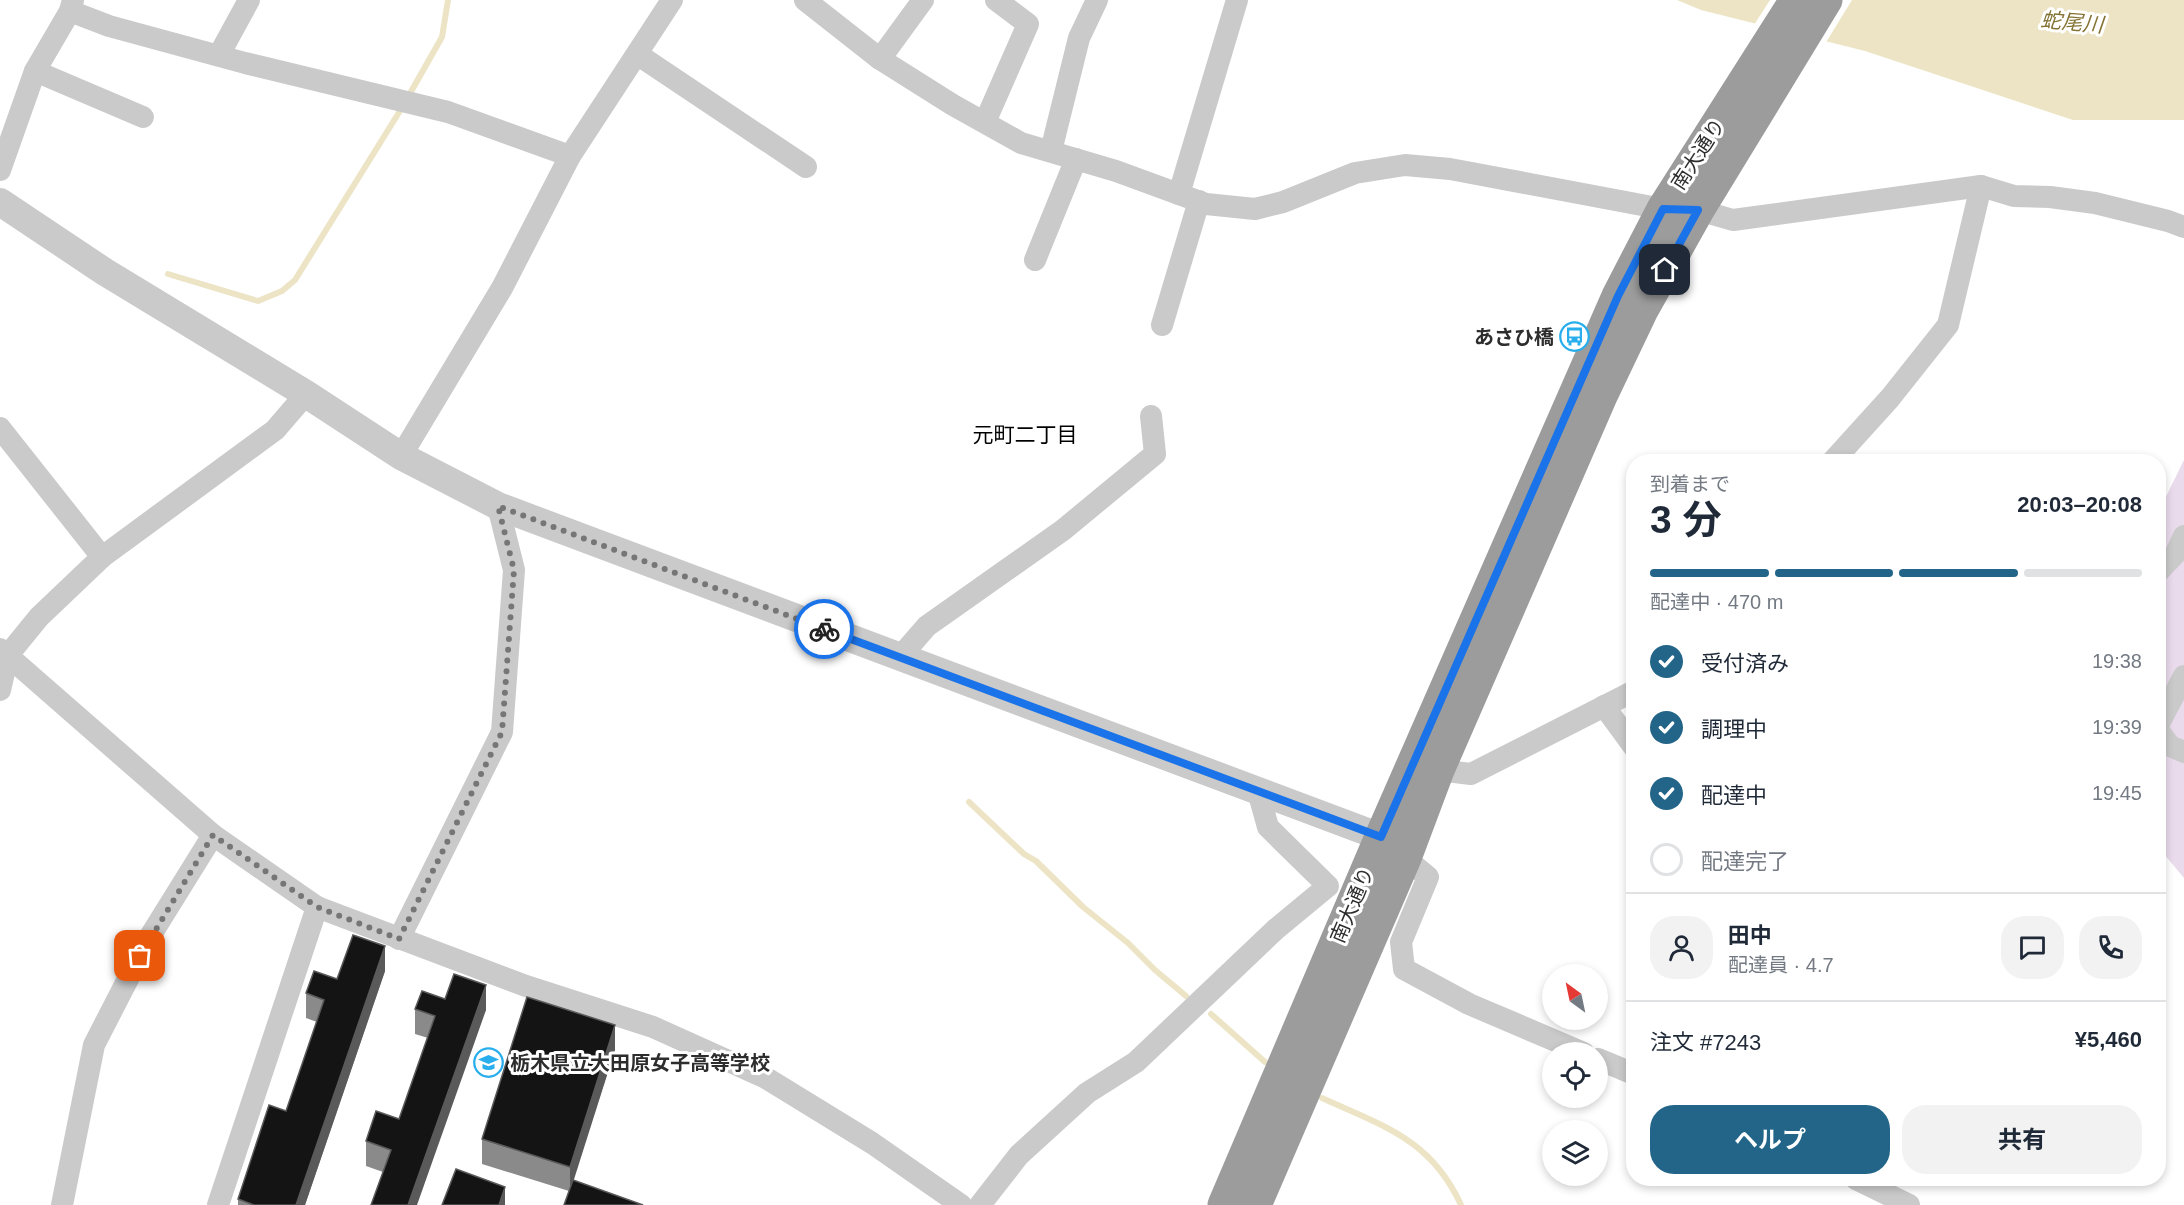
<!DOCTYPE html>
<html lang="ja">
<head>
<meta charset="utf-8">
<style>
  body { margin:0; font-family:Arial,"Noto Sans JP",sans-serif; background:#f2f2f3; color:#1f2937; height:100vh; display:flex; flex-direction:column; font-size:22px; white-space:nowrap }
  * { box-sizing:border-box; margin:0 }
  p { font-size:20px; color:#747a83 }
  .icon { flex:none; width:33px; height:33px; fill:none; stroke:currentColor; stroke-width:2; stroke-linecap:round; stroke-linejoin:round }
  .map { position:relative; flex:1; overflow:hidden }
  .drawer { position:absolute; left:1626px; top:454px; width:540px; height:732px; display:flex; flex-direction:column; background:#fff; border-radius:24px; box-shadow:0 3px 9px #0003 }
  .drawer>* { flex:none }
  .needle { width:39px; rotate:327deg }
  .fabs { position:absolute; left:1542px; top:964px; display:grid; gap:12px }
  .fabs a { display:grid; place-items:center; width:66px; height:66px; border-radius:50%; background:#fff; box-shadow:0 3px 9px #0003; font-size:30px }
  .pin { position:absolute; display:grid; place-items:center; width:51px; height:51px; color:#fff; margin:-26px; border-radius:12px; box-shadow:0 3px 9px #0006 }
  .courier { position:absolute; display:grid; place-items:center; width:60px; height:60px; margin:-30px; border:4px solid #1a73e8; border-radius:50%; background:#fff; color:#222; box-shadow:0 2px 8px #0007 }
  .summary em { font-style:normal; font-weight:700 }
  .summary div { display:flex; flex-direction:column-reverse }
  .summary { display:flex; align-items:center; justify-content:space-between; height:102px; padding:0 24px }
  h1 { font-size:39px; font-weight:700; line-height:45px }
  .bar { display:grid; grid-template-columns:repeat(4,1fr); gap:9px 6px; align-content:center; height:72px; padding:0 24px }
  .bar i { height:8px; border-radius:4px; background:#e0e1e3 }
  .bar .selected { background:#236588 }
  .bar p { grid-column:span 4 }
  .line { display:flex; align-items:center; gap:15px; padding:0 24px; border-top:2px solid #e0e1e3 }
  .line div { flex:1 }
  .round { display:grid; place-items:center; flex:none; width:63px; height:63px; border-radius:24px; background:#f2f2f3 }
  ol { padding:0 24px; list-style:none }
  li { display:flex; align-items:center; gap:18px; height:66px }
  li p { margin-inline-start:auto }
  li .icon { padding:6px; border-radius:50%; background:#236588; color:#fff; stroke-width:4 }
  li:last-child { color:#747a83 }
  li i { width:33px; height:33px; border:3px solid #e0e1e3; border-radius:50% }
  .cta { display:flex; gap:12px; margin-top:auto; padding:12px 24px }
  .cta a { flex:1; height:69px; border-radius:24px; background:#236588; color:#fff; font-size:24px; font-weight:700; line-height:69px; text-align:center }
  .cta a+a { background:#f2f2f3; color:#1f2937 }
  .map>svg:first-child { display:block }
  .green { fill:#e9daec }
  .water { fill:#ece4c5 }
  .pier { fill:#fff }
  .lines { fill:none; stroke-linecap:round; stroke-linejoin:round }
  .stream { stroke:#ece4c5; stroke-width:6 }
  .minor { stroke:#cacaca; stroke-width:22 }
  .tertiary { stroke:#cacaca; stroke-width:28 }
  .trunk { stroke:#9c9c9c; stroke-width:33 }
  .wall { fill:#8a8a8a }
  .shaded-wall { fill:#5a5a5a }
  .building { fill:#141414; stroke:#5a5a5a; stroke-width:1.5 }
  .done { stroke:#767676; stroke-width:6; stroke-dasharray:0 10.8 }
  .route { stroke:#1a73e8; stroke-width:8 }
  .labels { text-anchor:middle; dominant-baseline:central; stroke-width:6; stroke-linejoin:round; paint-order:stroke }
  .street-label { font-size:20px; fill:#2d2d2d; stroke:#fff }
  .poi-label { font-size:20px; font-weight:bold; fill:#2d2d2d; stroke:#fff; text-anchor:end }
  .water-label { font-size:21px; font-style:italic; fill:#857334; stroke:#fff }
  .neighbourhood-label { font-size:21px; fill:#000; stroke:#fff }
</style>
</head>
<body>
<div class="map">
<svg width="2184" height="1205" viewBox="0 0 2184 1205">
  <rect width="100%" height="100%" fill="#fff"/>
  <path class="green" d="M2184,460V878L2159,848L2158,513Z"/>
  <path class="water" d="M1677,0H2184V120H2073L1865,51L1701,10Z"/>
  <path class="pier" d="M1770,0H1852L1825,44L1754,25Z"/>
  <g class="lines">
    <g class="stream">
      <path d="M408,97L442,37L448,0"/>
      <path d="M168,274L258,301L282,291L295,280L403,106"/>
      <path d="M969,802L1024,854L1036,861L1083,907L1128,943L1155,970L1186,996"/>
      <path d="M1211,1014L1265,1062"/>
      <path d="M1322,1098C1383,1126 1431,1139 1461,1205"/>
    </g>
    <g class="minor">
      <path d="M805,0L880,59L953,105L1021,143L1116,171L1206,204L1255,209L1283,202L1355,173L1405,165L1450,169L1663,209L1698,210L1733,220L1981,186L2014,196L2050,197L2095,203L2168,221L2184,227"/>
      <path d="M70,11L109,26L245,63L448,112L570,156"/>
      <path d="M637,54L806,167"/>
      <path d="M219,55L249,0"/>
      <path d="M880,59L923,0"/>
      <path d="M35,71L143,117"/>
      <path d="M985,122L1028,24L996,0"/>
      <path d="M1051,151L1079,38L1097,0"/>
      <path d="M0,170L35,71L70,11L73,0"/>
      <path d="M1179,194L1237,0"/>
      <path d="M1035,260L1076,159"/>
      <path d="M1162,325L1199,201"/>
      <path d="M0,428L102,557"/>
      <path d="M401,456L502,288L570,156L672,0"/>
      <path d="M1832,462L1890,398L1948,325L1981,186"/>
      <path d="M2158,572L2176,553L2184,536"/>
      <path d="M0,649L213,835L317,907L526,986L653,1027L766,1078L872,1143L961,1205"/>
      <path d="M900,657L927,626L1063,530L1155,454L1151,416"/>
      <path d="M0,690L8,655L39,617L102,557L275,430L306,394"/>
      <path d="M1604,706L1634,747"/>
      <path d="M2158,725L2184,676"/>
      <path d="M2158,730L2170,746L2184,752"/>
      <path d="M1438,770L1471,774L1634,691"/>
      <path d="M1405,858L1428,877L1401,942L1404,969L1469,1004L1584,1053"/>
      <path d="M399,939L502,732L514,570L498,506"/>
      <path d="M1598,1059L1634,1074"/>
      <path d="M1856,1179L1909,1205"/>
      <path d="M62,1205L94,1045L149,938L213,835"/>
      <path d="M218,1205L317,907"/>
      <path d="M980,1205L1019,1155L1087,1093L1136,1062L1276,929L1328,886L1268,827L1258,791"/>
    </g>
    <path class="tertiary" d="M0,202L105,272L306,394L401,456L498,506L1381,837L1397,851"/>
    <g class="trunk">
      <path d="M1224,1205L1381,837L1618,296L1663,209L1796,0"/>
      <path d="M1255,1205L1405,858L1438,770L1601,396L1642,310L1698,210L1826,0"/>
    </g>
  </g>
  <g class="wall">
    <path d="M385,971L305,1205H238V1199L286,1111L317,1022L306,1018V993L337,979Z"/>
    <path d="M445,999L486,1010L383,1172L366,1166V1141L399,1119L428,1038L415,1034V1009Z"/>
    <path d="M615,1050L569,1191L482,1164V1139Z"/>
  </g>
  <g class="shaded-wall">
    <path d="M385,946V971L305,1205H296Z"/>
    <path d="M486,985V1010L417,1205H408Z"/>
    <path d="M615,1025V1050L570,1192V1167Z"/>
    <path d="M505,1187V1205H499Z"/>
  </g>
  <g class="building">
    <path d="M353,935L385,946L296,1205H254L238,1199L269,1105L286,1111L324,1000L306,993L314,971L337,979Z"/>
    <path d="M454,974L486,985L408,1205H371L391,1150L366,1141L376,1111L399,1119L435,1016L415,1009L422,991L445,999Z"/>
    <path d="M527,997L615,1025L570,1167L482,1139Z"/>
    <path d="M456,1169L505,1187L499,1205H442Z"/>
    <path d="M573,1180L643,1205H564Z"/>
  </g>
  <g class="lines">
    <path class="done" d="M140,956L213,835L317,907L399,939L502,732L514,570L498,506L824,629"/>
    <path class="route" d="M824,629L1381,837L1618,296L1663,209L1698,210L1665,270"/>
  </g>
  <defs>
    <symbol id="bus-ring" viewBox="-11 -11 22 22"><circle r="9.5" fill="#fff" stroke="#28aeec" stroke-width="1.5"/><path d="M-5-6H5V4H4V6H2V4H-2V6H-4V4H-5ZM-3.5-4V0h7V-4ZM-3.5 1.2v1.5H-2V1.2ZM2 1.2v1.5H3.5V1.2Z" fill="#28aeec"/></symbol>
    <symbol id="school-ring" viewBox="-11 -11 22 22"><circle r="9.5" fill="#fff" stroke="#28aeec" stroke-width="1.5"/><path d="M0-5L7-2L0 1L-7-2ZM-4 1L0 2.5L4 1V4Q0 6-4 4Z" fill="#28aeec"/></symbol>
  </defs>
  <g fill-rule="evenodd">
    <use href="#bus-ring" x="1558" y="320" width="33" height="33"/>
    <use href="#school-ring" x="472" y="1046" width="33" height="33"/>
  </g>
  <g class="labels">
    <g class="street-label">
      <text transform="translate(1698 154) rotate(-57)">南大通り</text>
      <text transform="translate(1352 905) rotate(-67)">南大通り</text>
    </g>
    <g class="poi-label">
      <text x="1554" y="337">あさひ橋</text>
      <text x="510" y="1063" text-anchor="start">栃木県立大田原女子高等学校</text>
    </g>
    <g class="water-label">
      <text transform="translate(2072 22) rotate(5)">蛇尾川</text>
    </g>
    <g class="neighbourhood-label">
      <text x="1025" y="434">元町二丁目</text>
    </g>
  </g>
</svg>
<div class="fabs">
<a><svg class="needle" viewBox="-14 -14 28 28"><path d="M0-13l5 13h-10z" fill="#e53935"/><path d="M0 13l5-13h-10z" fill="#747a83"/></svg></a>
<a><svg class="icon" aria-label="locate" viewBox="0 0 24 24"><circle cx="12" cy="12" r="6"/><path d="M12 2v4M12 18v4M2 12h4M18 12h4"/></svg></a>
<a><svg class="icon" aria-label="layers" viewBox="0 0 24 24"><path d="M12 4l9 5-9 5-9-5zM3 14l9 5 9-5"/></svg></a>
</div>
<div class="pin" style="left:140px;top:956px;background:#ea580c"><svg class="icon" aria-label="bag" viewBox="0 0 24 24"><path d="M5 8h14l-1 12H6zM9 8a3 3 0 0 1 6 0"/></svg></div>
<div class="pin" style="left:1665px;top:270px;background:#1f2937"><svg class="icon" aria-label="home" viewBox="0 0 24 24"><path d="M3 11l9-7 9 7M6 9v11h12V9"/></svg></div>
<div class="courier" style="left:824px;top:629px"><svg class="icon" aria-label="bike" viewBox="0 0 24 24"><circle cx="6" cy="16" r="4"/><circle cx="18" cy="16" r="4"/><path d="M6 16l4-8h5l3 8M10 8l3 8H6M13 5h3"/></svg></div>
<section class="drawer">
<div class="summary"><div><h1>3 分</h1><p>到着まで</p></div><em>20:03–20:08</em></div>
<div class="bar"><i class="selected"></i><i class="selected"></i><i class="selected"></i><i></i><p>配達中 · 470 m</p></div>
<ol>
<li><svg class="icon" aria-label="check" viewBox="0 0 24 24"><path d="M5 12l5 5 9-10"/></svg>受付済み<p>19:38</p></li>
<li><svg class="icon" aria-label="check" viewBox="0 0 24 24"><path d="M5 12l5 5 9-10"/></svg>調理中<p>19:39</p></li>
<li><svg class="icon" aria-label="check" viewBox="0 0 24 24"><path d="M5 12l5 5 9-10"/></svg>配達中<p>19:45</p></li>
<li><i></i>配達完了</li>
</ol>
<div class="line" style="height:108px"><a class="round"><svg class="icon" aria-label="person" viewBox="0 0 24 24"><circle cx="12" cy="8" r="4"/><path d="M4 21q1-7 8-7t8 7"/></svg></a><div><b>田中</b><p>配達員 · 4.7</p></div><a class="round"><svg class="icon" aria-label="chat" viewBox="0 0 24 24"><path d="M4 5h16v11H9l-5 4z"/></svg></a><a class="round"><svg class="icon" aria-label="phone" viewBox="0 0 24 24"><path d="M5 4h4l2 5-3 2q2 4 5 5l2-3 5 2v4C11 20 4 13 5 4z"/></svg></a></div>
<div class="line" style="height:78px"><div>注文 #7243</div><b>¥5,460</b></div>
<div class="cta"><a>ヘルプ</a><a>共有</a></div>
</section>
</div>
</body>
</html>
